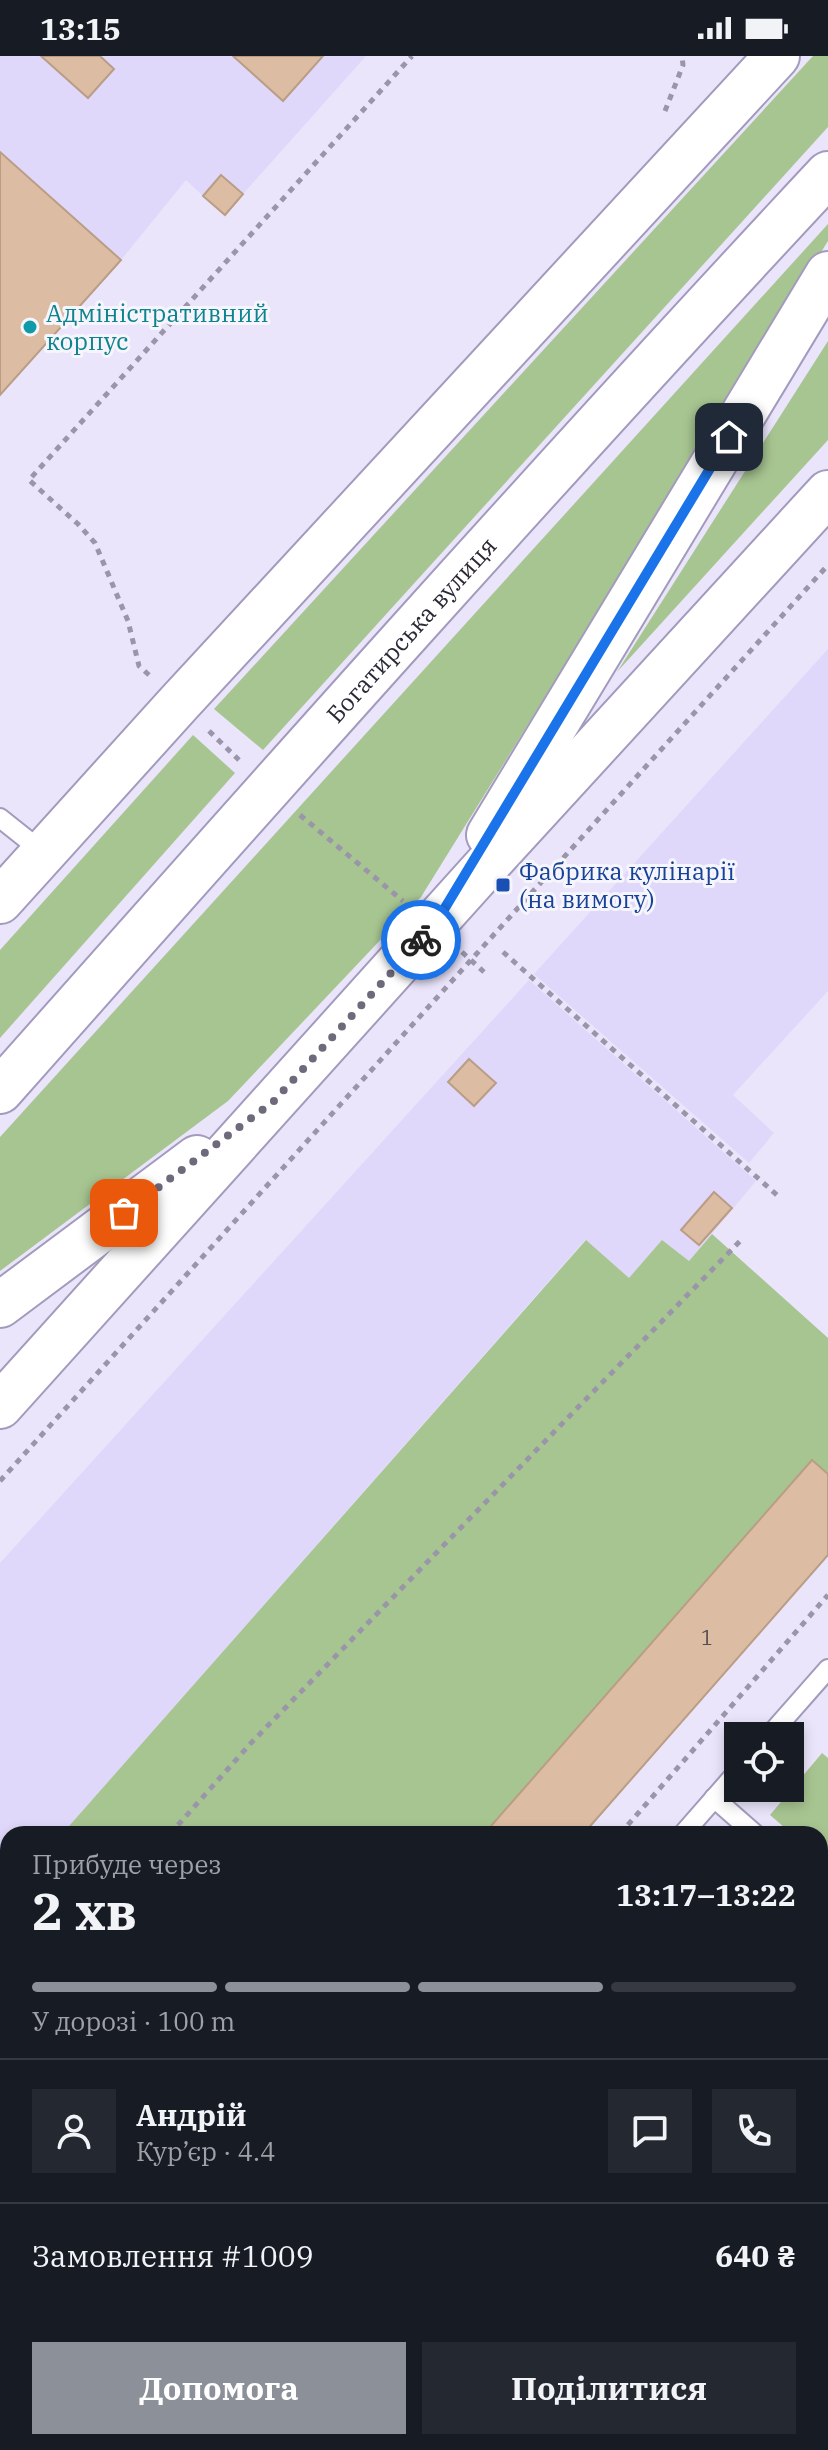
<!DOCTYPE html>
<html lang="uk">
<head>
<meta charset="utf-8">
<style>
  body { margin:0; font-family:"IBM Plex Serif",serif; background:#242831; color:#f1f3f6; height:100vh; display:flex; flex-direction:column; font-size:30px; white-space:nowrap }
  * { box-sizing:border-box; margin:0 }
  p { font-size:26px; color:#9ea1a6 }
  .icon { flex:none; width:44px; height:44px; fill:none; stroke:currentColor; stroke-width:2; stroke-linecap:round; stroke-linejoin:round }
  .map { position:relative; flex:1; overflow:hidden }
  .panel { position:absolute; left:0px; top:1770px; width:828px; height:624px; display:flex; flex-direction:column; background:#171b24; border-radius:24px 24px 0 0; box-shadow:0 4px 12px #0003 }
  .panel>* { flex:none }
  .fabs { position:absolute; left:724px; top:1666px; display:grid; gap:16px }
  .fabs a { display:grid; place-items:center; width:80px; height:80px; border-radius:0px; background:#171b24; box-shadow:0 4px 12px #0003; font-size:40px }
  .pin { position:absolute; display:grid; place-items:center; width:68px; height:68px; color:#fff; margin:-34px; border-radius:16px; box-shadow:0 4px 12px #0006 }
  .courier { position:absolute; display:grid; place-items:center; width:80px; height:80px; margin:-40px; border:6px solid #1a73e8; border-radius:50%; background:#fff; color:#222; box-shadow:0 2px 10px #0007 }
  .summary em { font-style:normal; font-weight:700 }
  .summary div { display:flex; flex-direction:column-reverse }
  .summary { display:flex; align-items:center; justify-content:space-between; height:136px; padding:0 32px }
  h1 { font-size:52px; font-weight:700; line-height:60px }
  .bar { display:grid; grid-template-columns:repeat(4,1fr); gap:12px 8px; align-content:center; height:96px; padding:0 32px }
  .bar i { height:10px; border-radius:6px; background:#363941 }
  .bar .active { background:#8c9099 }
  .bar p { grid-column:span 4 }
  .line { display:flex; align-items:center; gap:20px; padding:0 32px; border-top:2px solid #363941 }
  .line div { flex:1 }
  .round { display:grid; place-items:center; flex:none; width:84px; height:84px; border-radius:0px; background:#242831 }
  .button { display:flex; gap:16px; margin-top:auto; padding:16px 32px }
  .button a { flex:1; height:92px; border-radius:0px; background:#8c9099; color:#fff; font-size:32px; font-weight:700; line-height:92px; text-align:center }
  .button a+a { background:#242831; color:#f1f3f6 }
  .status { display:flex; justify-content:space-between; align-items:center; height:56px; padding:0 40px; background:#171b24; direction:ltr }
  .status svg { height:22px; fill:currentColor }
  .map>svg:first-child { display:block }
  .built { fill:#e0d8fa }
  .green { fill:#a7c591 }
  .building { fill:#dcbda4; stroke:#ba9d85; stroke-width:2 }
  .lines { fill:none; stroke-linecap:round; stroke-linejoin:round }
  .lane-casing { stroke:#a39bbd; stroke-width:22 }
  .secondary-casing { stroke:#a39bbd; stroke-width:48 }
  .primary-casing { stroke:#a39bbd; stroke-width:48 }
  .path { stroke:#9a95a8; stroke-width:5; stroke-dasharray:6 6; stroke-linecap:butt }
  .lane { stroke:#fff; stroke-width:18 }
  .secondary { stroke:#fff; stroke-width:44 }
  .primary { stroke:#fff; stroke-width:44 }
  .done { stroke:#6e6a7b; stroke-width:8; stroke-dasharray:0 14.4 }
  .route { stroke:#1a73e8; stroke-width:10 }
  .culture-dot { fill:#0f9aa8; stroke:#f6f5fc; stroke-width:3 }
  .transit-dot { fill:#1a4fb4; stroke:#f6f5fc; stroke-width:3 }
  .labels { text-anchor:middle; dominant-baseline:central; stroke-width:6; stroke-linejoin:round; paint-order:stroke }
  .number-label { font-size:20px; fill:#584d52 }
  .culture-label { font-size:24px; fill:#0d838f; stroke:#f6f5fc; text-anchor:start }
  .street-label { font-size:24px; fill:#2c2836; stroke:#f6f5fc }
  .transit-label { font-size:24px; fill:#164399; stroke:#f6f5fc; text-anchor:start }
</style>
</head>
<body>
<div class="status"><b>13:15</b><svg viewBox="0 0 49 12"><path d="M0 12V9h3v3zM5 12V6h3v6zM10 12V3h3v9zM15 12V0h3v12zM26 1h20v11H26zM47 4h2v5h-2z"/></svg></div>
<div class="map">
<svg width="828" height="2394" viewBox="0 0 828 2394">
  <rect width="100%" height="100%" fill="#eae5fb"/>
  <g class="built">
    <path d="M0,0H366L243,138L221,119L203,140L186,124L121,204L0,96Z"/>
    <path d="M828,593V935L733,1039L774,1077L749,1107L534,918Z"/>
    <path d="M529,924L756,1125L689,1205L629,1223L585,1184L62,1778H8V1839L0,1848V1507Z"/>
    <path d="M828,2153V2394H772L763,2386H820V2162Z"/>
  </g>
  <g class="green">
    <path d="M813,0H828V71L263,694L214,653Z"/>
    <path d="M828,168V185L421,841L228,1045L0,1215V1081Z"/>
    <path d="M828,285V384L617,616Z"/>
    <path d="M193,679L235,717L0,982V894Z"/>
    <path d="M712,1178L828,1282V1418L812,1405L484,1778H62L586,1184L629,1222L662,1184L689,1205Z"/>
    <path d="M822,1697L828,1702V1808L820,1801V1778H792L770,1759Z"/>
    <path d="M8,1839V2319L0,2328V1848Z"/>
  </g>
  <g class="building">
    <path d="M41,0H100L114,13L88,42Z"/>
    <path d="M233,0H323L283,45Z"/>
    <path d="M0,96L121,204L0,339Z"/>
    <path d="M221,119L243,138L225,159L203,140Z"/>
    <path d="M469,1003L496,1027L474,1050L448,1026Z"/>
    <path d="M714,1136L732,1152L699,1189L681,1174Z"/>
    <path d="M812,1404L828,1418V1499L592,1768L583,1778H484Z"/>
    <path d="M8,2319V2386H49L42,2394H0V2328Z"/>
    <path d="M415,2386H506L499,2394H408Z"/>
  </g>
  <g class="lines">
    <defs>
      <g id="lane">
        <path d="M0,762L44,797"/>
        <path d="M769,1680L828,1613"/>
        <path d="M714,1742L755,1778"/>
        <path d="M683,1778L738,1715"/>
        <path d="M820,1835L828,1842"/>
        <path d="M820,2141L828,2132"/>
        <path d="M164,2386L173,2394"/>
        <path d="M141,2394L148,2386"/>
        <path d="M602,2394L609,2386"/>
      </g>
      <g id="secondary">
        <path d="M489,779L828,218"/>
        <path d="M0,1249L197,1102"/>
        <path d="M0,1350L485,811L828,437"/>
      </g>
      <g id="primary">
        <path d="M0,845L179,647L777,0"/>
        <path id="s1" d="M0,1035C273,727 547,419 828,118"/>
      </g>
    </defs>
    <use href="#lane" class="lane-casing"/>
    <use href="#secondary" class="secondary-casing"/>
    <use href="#primary" class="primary-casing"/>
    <g class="path">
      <path d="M665,55L683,9L682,0"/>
      <path d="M149,619L139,610L128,565L95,487L78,468L29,424L412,0"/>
      <path d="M209,675L239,704"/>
      <path d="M300,759L403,845"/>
      <path d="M462,896L484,916"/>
      <path d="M503,896L778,1140"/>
      <path d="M0,1425L828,509"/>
      <path d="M170,1778L251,1687L743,1182"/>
      <path d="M620,1778L828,1539"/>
      <path d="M820,1933L828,1940"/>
      <path d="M0,2009L8,1993"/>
      <path d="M0,2154L2,2189L0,2204"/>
      <path d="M82,2394L89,2386"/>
      <path d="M378,2394L385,2386"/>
      <path d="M709,2394L716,2386"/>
    </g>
    <use href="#lane" class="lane"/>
    <use href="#secondary" class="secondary"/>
    <use href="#primary" class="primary"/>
  </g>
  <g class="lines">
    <path class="done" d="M124,1157L273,1046L421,884"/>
    <path class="route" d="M421,884L434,870L729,381"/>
  </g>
  <circle class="culture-dot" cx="30" cy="271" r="8"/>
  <rect class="transit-dot" x="495" y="821" width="16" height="16" rx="4"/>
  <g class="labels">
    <g class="number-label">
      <text x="707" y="1581">1</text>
    </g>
    <g class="culture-label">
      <text x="46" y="257">Адміністративний<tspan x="46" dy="28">корпус</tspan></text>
    </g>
    <g class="street-label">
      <text stroke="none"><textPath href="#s1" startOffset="618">Богатирська вулиця</textPath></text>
    </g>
    <g class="transit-label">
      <text x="519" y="815">Фабрика кулінарії<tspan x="519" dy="28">(на вимогу)</tspan></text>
    </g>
  </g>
</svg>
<div class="fabs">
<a><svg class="icon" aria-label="locate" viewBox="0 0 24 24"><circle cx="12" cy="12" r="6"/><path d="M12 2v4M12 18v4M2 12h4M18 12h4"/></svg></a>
</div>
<div class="pin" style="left:124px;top:1157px;background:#ea580c"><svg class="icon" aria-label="bag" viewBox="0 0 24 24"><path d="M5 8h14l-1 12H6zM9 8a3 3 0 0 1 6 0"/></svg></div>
<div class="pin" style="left:729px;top:381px;background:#1f2937"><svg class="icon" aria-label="home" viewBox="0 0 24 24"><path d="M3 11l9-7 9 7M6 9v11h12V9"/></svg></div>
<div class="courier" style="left:421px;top:884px"><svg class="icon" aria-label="bike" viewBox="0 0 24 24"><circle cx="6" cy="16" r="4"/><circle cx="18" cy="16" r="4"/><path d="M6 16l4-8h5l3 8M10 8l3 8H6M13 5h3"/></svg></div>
<section class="panel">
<div class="summary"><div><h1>2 хв</h1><p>Прибуде через</p></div><em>13:17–13:22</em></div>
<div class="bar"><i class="active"></i><i class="active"></i><i class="active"></i><i></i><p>У дорозі · 100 m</p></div>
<div class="line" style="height:144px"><a class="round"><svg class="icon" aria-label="person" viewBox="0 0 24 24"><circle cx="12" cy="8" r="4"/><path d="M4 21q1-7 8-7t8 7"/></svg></a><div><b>Андрій</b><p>Кур’єр · 4.4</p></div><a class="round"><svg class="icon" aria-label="chat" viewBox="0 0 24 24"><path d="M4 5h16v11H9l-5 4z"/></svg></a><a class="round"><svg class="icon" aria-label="phone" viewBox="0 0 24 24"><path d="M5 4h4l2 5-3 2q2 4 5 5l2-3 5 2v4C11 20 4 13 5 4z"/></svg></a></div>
<div class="line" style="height:104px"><div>Замовлення #1009</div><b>640 ₴</b></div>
<div class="button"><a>Допомога</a><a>Поділитися</a></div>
</section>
</div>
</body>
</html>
